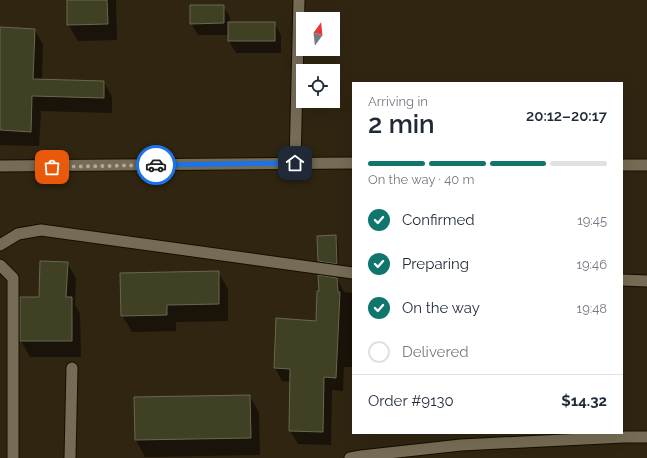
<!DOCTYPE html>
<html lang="en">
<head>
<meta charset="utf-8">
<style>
  body { margin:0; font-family:Raleway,sans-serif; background:#f6f6f7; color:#1f2937; height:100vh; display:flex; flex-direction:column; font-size:15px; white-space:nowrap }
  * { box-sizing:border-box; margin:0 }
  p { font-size:13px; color:#747a83 }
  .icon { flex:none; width:22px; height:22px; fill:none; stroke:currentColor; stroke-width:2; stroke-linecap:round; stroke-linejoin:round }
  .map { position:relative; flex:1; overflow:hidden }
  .side { position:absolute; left:352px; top:82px; width:271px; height:352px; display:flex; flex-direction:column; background:#fff; border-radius:0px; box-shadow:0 4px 16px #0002 }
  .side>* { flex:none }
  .needle { width:26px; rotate:15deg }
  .tools { position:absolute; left:296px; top:12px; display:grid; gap:8px }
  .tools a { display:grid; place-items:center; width:44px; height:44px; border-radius:0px; background:#fff; box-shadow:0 4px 16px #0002; font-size:20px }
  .pin { position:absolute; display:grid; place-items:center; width:34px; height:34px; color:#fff; margin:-17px; border-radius:8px; box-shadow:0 2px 6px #0006 }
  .courier { position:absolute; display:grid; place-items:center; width:40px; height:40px; margin:-20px; border:3px solid #1a73e8; border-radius:50%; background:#fff; color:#222; box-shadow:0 1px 5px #0007 }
  .summary em { font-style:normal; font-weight:600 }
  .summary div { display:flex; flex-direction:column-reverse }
  .summary { display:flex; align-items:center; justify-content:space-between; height:68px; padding:0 16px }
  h1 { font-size:26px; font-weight:600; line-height:30px }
  .bar { display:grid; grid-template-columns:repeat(4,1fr); gap:6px 4px; align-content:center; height:48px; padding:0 16px }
  .bar i { height:5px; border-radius:3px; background:#e0e1e3 }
  .bar .current { background:#0f766e }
  .bar p { grid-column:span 4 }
  .line { display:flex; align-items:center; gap:10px; padding:0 16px; border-top:1px solid #e0e1e3 }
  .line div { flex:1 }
  ol { padding:0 16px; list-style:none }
  li { display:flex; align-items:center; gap:12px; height:44px }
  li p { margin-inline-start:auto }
  li .icon { padding:4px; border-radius:50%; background:#0f766e; color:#fff; stroke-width:4 }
  li:last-child { color:#747a83 }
  li i { width:22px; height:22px; border:2px solid #e0e1e3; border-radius:50% }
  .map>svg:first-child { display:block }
  .shadow { fill:#0007 }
  .building { fill:#404024; stroke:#686850 }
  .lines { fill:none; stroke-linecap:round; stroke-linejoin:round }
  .service-casing { stroke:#170e00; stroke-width:13 }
  .minor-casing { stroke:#170e00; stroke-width:13 }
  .service { stroke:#766c55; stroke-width:11 }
  .minor { stroke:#766c55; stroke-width:11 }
  .done { stroke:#b0a99a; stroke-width:4; stroke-dasharray:0 7.2 }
  .route { stroke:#1a73e8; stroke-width:5 }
</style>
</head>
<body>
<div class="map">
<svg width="647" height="458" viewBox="0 0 647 458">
  <rect width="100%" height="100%" fill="#2f2511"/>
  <g class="shadow">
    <path d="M68,0H116L117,40L78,41L68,24Z"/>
    <path d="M223,6L230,17V23H274L281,35V53H236L229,41V35H198L191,23Z"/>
    <path d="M0,28L35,30L43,45L42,80L104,82L112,97V113L41,111L39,146L0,145Z"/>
    <path d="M335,236L338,242L339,269L322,267L319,261Z"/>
    <path d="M67,263L76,278L75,305L80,314L81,357H30L21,341V298H40Z"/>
    <path d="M218,272L228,289V321L176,322V331L132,332L122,315Z"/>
    <path d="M337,279L344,292L353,293V367H344L343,391L332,390L331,445L298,444L290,431L291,382L282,381L275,368L277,319L317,322Z"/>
    <path d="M250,396L259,413L260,455L145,457L136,440L135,398Z"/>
  </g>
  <g class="building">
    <path d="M67,0H107L108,24L67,25Z"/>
    <path d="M190,5H224V23L190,24Z"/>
    <rect x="228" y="22" width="47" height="19"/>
    <path d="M0,27L35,29L33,79L104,81V98L32,96L31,132L0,130Z"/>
    <path d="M336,235L337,264L318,261L317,236Z"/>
    <path d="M40,261L68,262L66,297H72V341H20V297H39Z"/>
    <path d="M219,271V304L167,305V315L121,316L120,273Z"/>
    <path d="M318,275L337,278L338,292H340L336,378L324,377L323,432L289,431L290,369L274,368L276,318L316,321L317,291H319Z"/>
    <path d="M250,395L251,438L135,440L134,397Z"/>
  </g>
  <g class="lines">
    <defs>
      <g id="service">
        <path d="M0,245L18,234L41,230L353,273"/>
        <path d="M0,265L13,278V458"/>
        <path d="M622,280L647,281"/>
        <path d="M70,458L72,368"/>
        <path d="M350,458L361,456L461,445L624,437H647"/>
      </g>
      <g id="minor">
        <path d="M295,163L299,0"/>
        <path d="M622,165H647"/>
        <path d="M0,166L353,163"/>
      </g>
    </defs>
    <use href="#service" class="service-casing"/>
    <use href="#minor" class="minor-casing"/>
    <use href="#service" class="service"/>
    <use href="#minor" class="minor"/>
  </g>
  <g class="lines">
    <path class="done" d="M52,167L156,165"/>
    <path class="route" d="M156,165L295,163"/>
  </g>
</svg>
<div class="tools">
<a><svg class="needle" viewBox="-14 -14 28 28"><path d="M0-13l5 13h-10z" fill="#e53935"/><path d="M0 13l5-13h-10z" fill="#747a83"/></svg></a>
<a><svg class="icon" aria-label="locate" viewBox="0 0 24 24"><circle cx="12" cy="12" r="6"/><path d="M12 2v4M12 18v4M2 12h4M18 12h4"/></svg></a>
</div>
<div class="pin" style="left:52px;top:167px;background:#ea580c"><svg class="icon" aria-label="bag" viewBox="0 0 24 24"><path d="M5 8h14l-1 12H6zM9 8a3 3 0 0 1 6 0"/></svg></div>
<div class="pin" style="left:295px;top:163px;background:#1f2937"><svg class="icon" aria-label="home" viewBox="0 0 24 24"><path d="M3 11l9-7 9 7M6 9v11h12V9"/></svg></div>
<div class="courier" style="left:156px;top:165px"><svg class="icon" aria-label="car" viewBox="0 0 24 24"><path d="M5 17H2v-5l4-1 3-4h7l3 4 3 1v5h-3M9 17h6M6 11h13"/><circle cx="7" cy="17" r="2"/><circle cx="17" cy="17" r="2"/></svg></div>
<section class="side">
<div class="summary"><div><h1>2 min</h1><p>Arriving in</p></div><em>20:12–20:17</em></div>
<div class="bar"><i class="current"></i><i class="current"></i><i class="current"></i><i></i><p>On the way · 40 m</p></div>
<ol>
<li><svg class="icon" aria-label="check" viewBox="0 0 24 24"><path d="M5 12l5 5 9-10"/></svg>Confirmed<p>19:45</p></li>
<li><svg class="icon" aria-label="check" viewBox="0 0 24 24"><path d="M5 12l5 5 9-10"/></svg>Preparing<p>19:46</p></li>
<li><svg class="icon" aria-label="check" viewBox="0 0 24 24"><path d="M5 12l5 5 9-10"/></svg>On the way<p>19:48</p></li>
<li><i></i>Delivered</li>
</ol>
<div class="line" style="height:52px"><div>Order #9130</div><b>$14.32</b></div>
</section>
</div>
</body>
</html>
